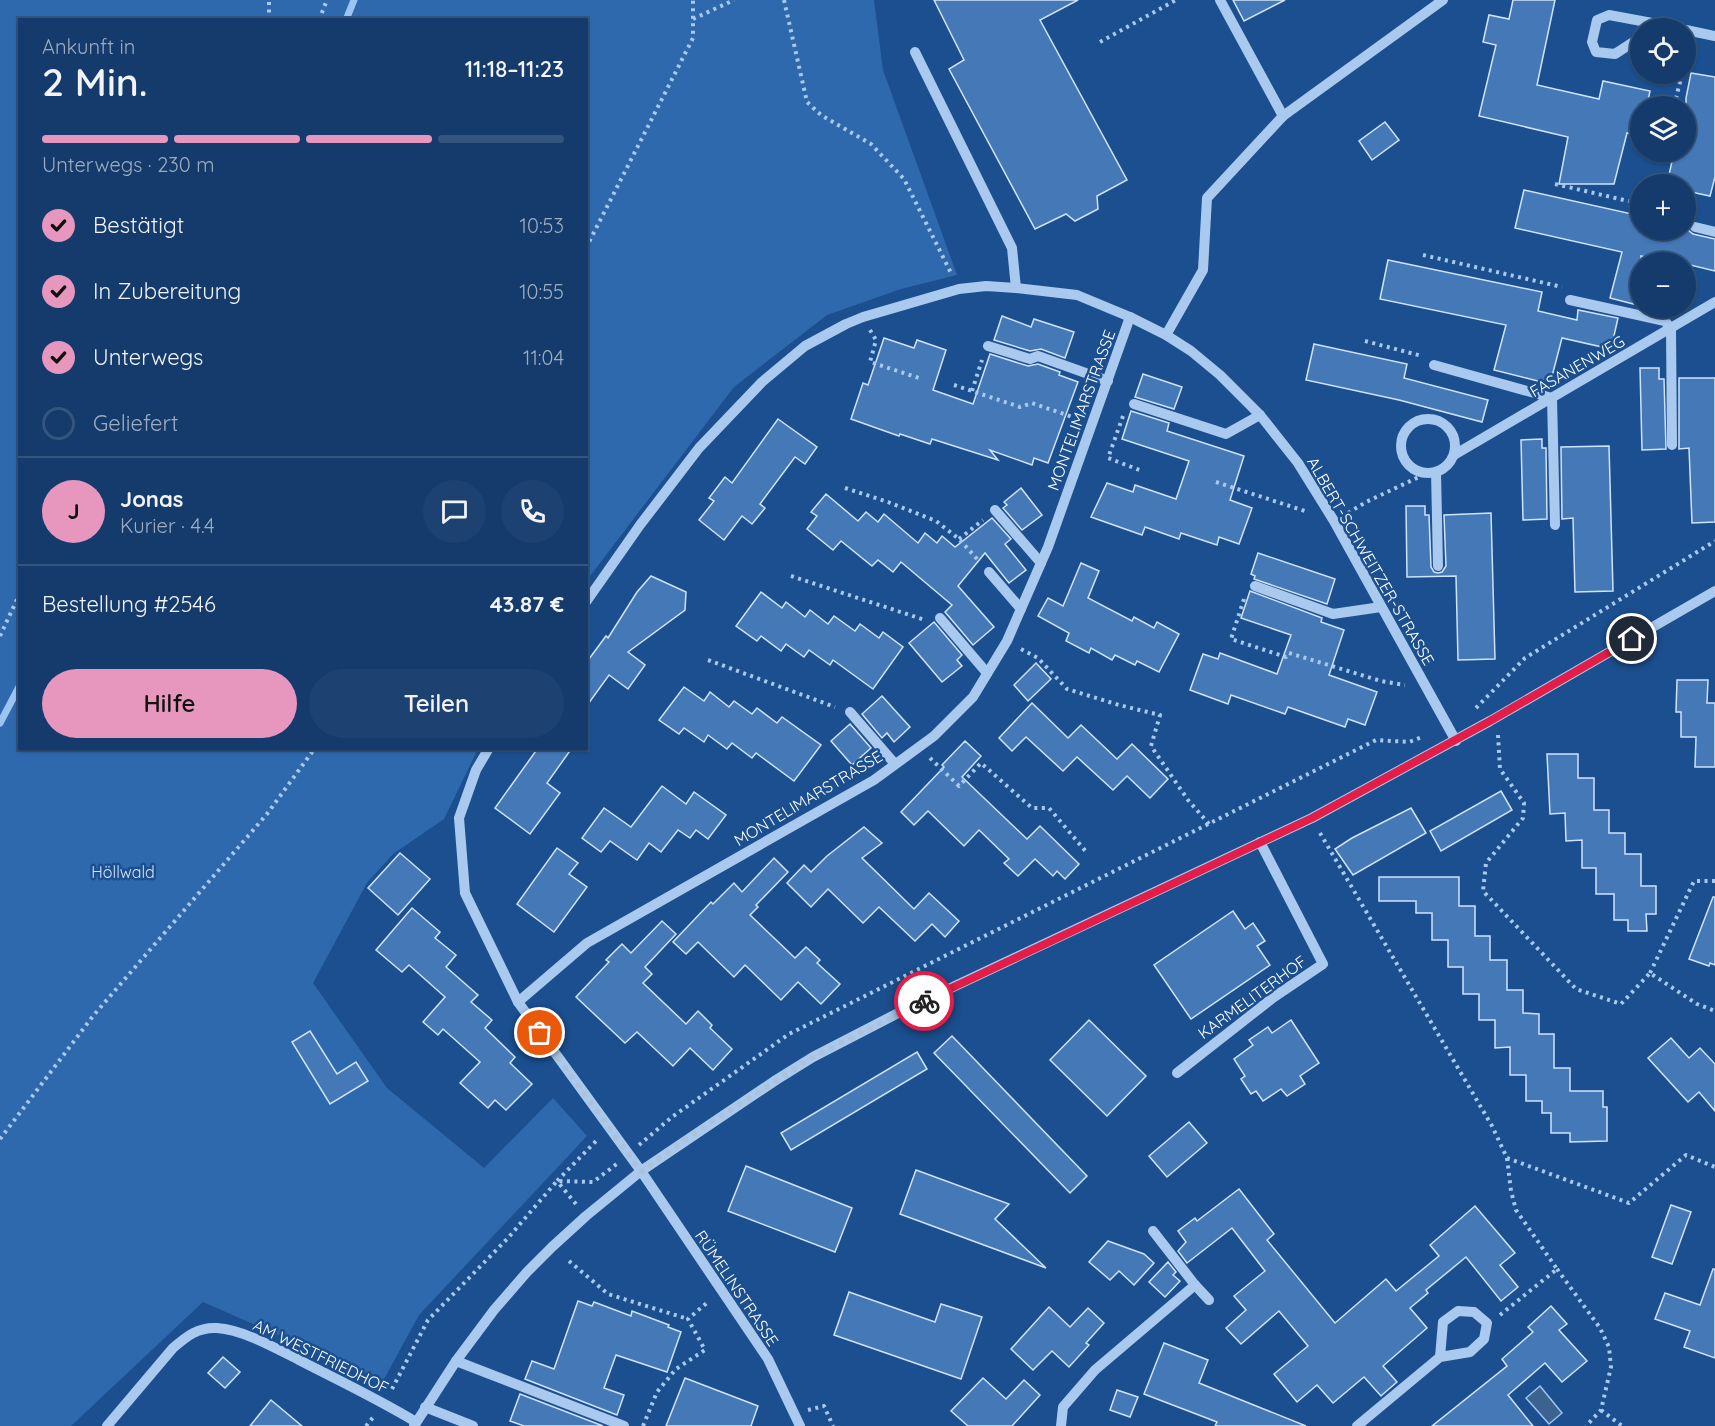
<!DOCTYPE html>
<html lang="de">
<head>
<meta charset="utf-8">
<style>
  body { margin:0; font-family:Quicksand,sans-serif; background:#1d4271; color:#f1f3f6; height:100vh; display:flex; flex-direction:column; font-size:22px; white-space:nowrap }
  * { box-sizing:border-box; margin:0 }
  p { font-size:20px; color:#9dadc1 }
  .icon { flex:none; width:33px; height:33px; fill:none; stroke:currentColor; stroke-width:2; stroke-linecap:round; stroke-linejoin:round }
  .map { position:relative; flex:1; overflow:hidden }
  .details { position:absolute; left:18px; top:18px; width:570px; height:732px; display:flex; flex-direction:column; background:#143b6b; border-radius:0px; box-shadow:0 2px 4px #0004,0 0 0 2px #33557e }
  .details>* { flex:none }
  .tools { position:absolute; left:1630px; top:18px; display:grid; gap:12px }
  .tools a { display:grid; place-items:center; width:66px; height:66px; border-radius:50%; background:#143b6b; box-shadow:0 2px 4px #0004,0 0 0 2px #33557e; font-size:30px }
  .pin { position:absolute; display:grid; place-items:center; width:51px; height:51px; color:#fff; margin:-26px; border:3px solid #fff; border-radius:50%; box-shadow:0 2px 6px #0007 }
  .courier { position:absolute; display:grid; place-items:center; width:60px; height:60px; margin:-30px; border:4px solid #e11d48; border-radius:50%; background:#fff; color:#222; box-shadow:0 2px 8px #0007 }
  .overview em { font-style:normal; font-weight:600 }
  .overview div { display:flex; flex-direction:column-reverse }
  .overview { display:flex; align-items:center; justify-content:space-between; height:102px; padding:0 24px }
  h1 { font-size:39px; font-weight:600; line-height:45px }
  .bar { display:grid; grid-template-columns:repeat(4,1fr); gap:9px 6px; align-content:center; height:72px; padding:0 24px }
  .bar i { height:8px; border-radius:4px; background:#33557e }
  .bar .active { background:#e797bd }
  .bar p { grid-column:span 4 }
  .line { display:flex; align-items:center; gap:15px; padding:0 24px; border-top:2px solid #33557e }
  .line div { flex:1 }
  .round { display:grid; place-items:center; flex:none; width:63px; height:63px; border-radius:32px; background:#1d4271 }
  ol { padding:0 24px; list-style:none }
  li { display:flex; align-items:center; gap:18px; height:66px }
  li p { margin-inline-start:auto }
  li .icon { padding:6px; border-radius:50%; background:#e797bd; color:#111; stroke-width:4 }
  li:last-child { color:#9dadc1 }
  li i { width:33px; height:33px; border:3px solid #33557e; border-radius:50% }
  .button { display:flex; gap:12px; margin-top:auto; padding:12px 24px }
  .button a { flex:1; height:69px; border-radius:36px; background:#e797bd; color:#111; font-size:24px; font-weight:600; line-height:69px; text-align:center }
  .button a+a { background:#1d4271; color:#f1f3f6 }
  .map>svg:first-child { display:block }
  .green { fill:#2e69ad }
  .water { fill:#3c6290; stroke:#9cc4f0; stroke-width:1.5 }
  .lines { fill:none; stroke-linecap:round; stroke-linejoin:round }
  .stream { stroke:#9cc4f0; stroke-width:7 }
  .building { fill:#4478b7; stroke:#cfe3fa; stroke-width:1.5 }
  .path { stroke:#a9c9ee; stroke-width:4; stroke-dasharray:3 4.5; stroke-linecap:butt }
  .minor { stroke:#a9c9ee; stroke-width:10 }
  .done { stroke:#afc1d8; stroke-width:6; stroke-dasharray:0 10.8 }
  .route { stroke:#e11d48; stroke-width:8 }
  .labels { text-anchor:middle; dominant-baseline:central; stroke-width:5; stroke-linejoin:round; paint-order:stroke }
  .street-label { font-size:16px; fill:#fff; stroke:#1b4f8f }
  .park-label { font-size:16px; fill:#cfe3fa; stroke:#1b4f8f }
</style>
</head>
<body>
<div class="map">
<svg width="1715" height="1426" viewBox="0 0 1715 1426">
  <rect width="100%" height="100%" fill="#1b4f8f"/>
  <path class="green" d="M0,0H874L883,70L957,275L901,289L827,315L734,387L587,580L586,20H20V748L478,749L444,819L393,854L367,883L313,983L387,1088L484,1168L553,1098L587,1136L419,1315L383,1381L203,1302L71,1426H0Z"/>
  <path class="water" d="M1540,1386L1562,1413L1549,1424L1526,1398Z"/>
  <g class="lines">
    <g class="stream">
      <path d="M346,20L354,0"/>
      <path d="M0,723L20,685"/>
    </g>
  </g>
  <g class="building">
    <path d="M934,0H1078L1040,20L1127,180L1097,196L1098,209L1075,221L1066,214L1035,229L949,69L964,60Z"/>
    <path d="M1233,0H1285L1244,21Z"/>
    <path d="M1513,0H1555L1537,85L1599,99L1603,81L1650,91L1647,106H1641V136L1627,133L1614,184H1559L1568,137L1479,116L1496,45L1483,42L1489,15L1509,19Z"/>
    <path d="M1691,73L1715,77V177L1710,196L1686,191V184H1667L1674,152H1686V98Z"/>
    <path d="M1385,122L1399,140L1372,160L1359,141Z"/>
    <path d="M1524,190L1641,216V230H1688L1693,234L1715,239V271L1686,264V262L1666,260V262L1641,256V306L1610,298L1622,252L1515,228Z"/>
    <path d="M1388,260L1542,292L1538,311L1577,320L1578,310L1618,318L1611,349L1562,338L1550,384L1494,370L1506,325L1380,299Z"/>
    <path d="M1002,316L1031,327L1034,319L1074,332L1065,358L1041,349L1030,351L994,340Z"/>
    <path d="M884,338L914,348L917,340L946,350L933,390L973,404L990,354L1028,366L1038,364L1060,372L1059,375L1078,382L1048,463L1034,458L1032,465L990,450L998,460L932,439L930,444L900,434L899,436L851,419L863,383L868,385Z"/>
    <path d="M1314,344L1407,364L1404,378L1488,400L1482,422L1399,400L1306,380Z"/>
    <path d="M1640,368H1659V379H1664L1666,449L1642,450Z"/>
    <path d="M1143,374L1182,387L1174,409L1135,397Z"/>
    <path d="M1679,378H1715V522L1692,523L1689,448L1679,449Z"/>
    <path d="M1131,411L1169,423L1167,431L1244,456L1230,500L1252,508L1239,544L1219,537L1217,545L1181,533L1179,539L1145,527L1142,535L1091,517L1107,483L1133,492L1135,485L1176,499L1189,461L1122,439Z"/>
    <path d="M778,419L817,447L805,464L795,457L760,504L765,508L752,524L742,516L724,540L699,520L714,501L709,498L725,477L732,483Z"/>
    <path d="M1542,439V448H1546L1547,519L1523,520L1521,440Z"/>
    <path d="M1609,446L1613,591L1575,592L1573,518L1562,519L1561,447Z"/>
    <path d="M1021,488L1042,515L1022,530L1003,508L1007,505L1004,502Z"/>
    <path d="M826,494L858,521L866,512L878,522L884,514L918,543L925,533L937,543L942,536L955,547L992,518L1011,539L1005,544L1026,570L1009,583L985,553L958,586L994,627L973,645L945,612L952,605L901,562L893,572L878,560L872,566L841,541L833,550L807,529L817,516L811,512Z"/>
    <path d="M1406,506H1425V515H1429L1431,567L1434,572L1438,573L1442,572L1446,566L1444,515L1491,513L1495,659L1458,660L1456,576L1407,577Z"/>
    <path d="M1258,553L1335,579L1327,604L1254,579L1255,576L1251,574Z"/>
    <path d="M1081,563L1099,571L1088,598L1132,621L1134,617L1154,628L1157,622L1179,634L1159,672L1137,661L1135,665L1115,655L1112,660L1091,648L1089,653L1066,641L1069,633L1038,616L1048,598L1063,606Z"/>
    <path d="M651,576L686,592L685,610L628,652L645,665L628,689L609,675L586,707V663L606,636L608,638L637,592Z"/>
    <path d="M1250,591L1322,618L1321,622L1344,630L1329,675L1377,692L1365,725L1348,719L1345,727L1288,707L1285,714L1231,695L1228,704L1190,690L1203,654L1218,659L1220,653L1277,674L1291,635L1241,618Z"/>
    <path d="M761,592L782,608L786,602L805,617L810,610L828,624L834,616L855,631L860,624L879,638L883,632L903,647L873,689L833,660L830,665L809,650L804,657L786,644L781,651L761,636L757,641L736,626Z"/>
    <path d="M934,622L962,655L957,660L962,666L942,682L909,643Z"/>
    <path d="M1036,663L1051,679L1028,701L1014,685Z"/>
    <path d="M1677,680H1708L1707,703H1715V767H1695L1696,737H1681V712H1676Z"/>
    <path d="M684,687L704,701L710,692L729,707L734,701L752,714L757,708L777,723L782,717L821,745L794,781L756,753L752,758L732,743L727,749L708,735L704,742L684,728L679,734L659,720Z"/>
    <path d="M882,696L910,727L894,742L887,733L882,738L862,714Z"/>
    <path d="M1032,703L1068,738L1081,725L1117,759L1132,744L1168,779L1150,798L1127,776L1113,790L1077,757L1063,771L1026,737L1012,751L999,738Z"/>
    <path d="M850,724L871,748L852,765L831,741Z"/>
    <path d="M965,741L981,756L962,777L1027,839L1040,826L1079,864L1065,879L1057,871L1053,876L1035,859L1018,876L1004,863L1009,859L979,830L964,846L928,811L914,825L901,812L944,767L942,765Z"/>
    <path d="M538,748H572L547,783L560,793L530,834L495,808Z"/>
    <path d="M1547,754H1578V778H1594V810H1609V833H1625V854H1641V886H1656V914H1646L1647,931H1628V920H1614V894H1596V868H1582V840L1566,841L1565,813L1550,814Z"/>
    <path d="M662,786L686,804L694,792L726,815L708,839L696,830L690,838L678,830L661,852L649,843L637,860L610,841L601,852L582,838L604,808L631,827Z"/>
    <path d="M1501,791L1512,810L1441,851L1430,831Z"/>
    <path d="M1411,808L1426,833L1353,875L1335,849L1352,838Z"/>
    <path d="M864,827L882,843L862,858L914,909L929,893L959,921L945,937L932,924L915,941L879,907L863,923L828,889L811,907L787,883L804,865L811,872L827,856Z"/>
    <path d="M557,848L578,863L569,874L587,887L554,932L517,904Z"/>
    <path d="M400,853L430,879L398,915L368,888Z"/>
    <path d="M774,858L788,872L756,905L758,907L750,915L795,958L806,947L820,960L817,963L840,984L821,1004L798,982L781,1000L745,965L734,977L698,942L686,954L673,942L711,902L713,904L734,883L742,892Z"/>
    <path d="M1379,877H1459V906H1475V936H1490V960H1507V990H1523V1013L1539,1014V1034H1554V1068H1570V1091H1603V1107H1607V1141L1570,1142V1133H1551V1113H1542V1101H1526V1075H1510V1047L1495,1048V1020H1479V994H1463V967H1448V940H1432V913H1416V901H1379Z"/>
    <path d="M1713,897H1715V965L1710,963L1709,966L1689,959Z"/>
    <path d="M412,908L440,932L435,938L456,955L446,967L478,995L471,1002L492,1020L485,1028L515,1057L510,1063L532,1084L506,1110L495,1100L488,1108L460,1083L480,1062L443,1029L438,1035L423,1022L445,997L409,965L402,972L376,950Z"/>
    <path d="M1233,911L1245,929L1253,923L1265,941L1257,946L1270,965L1191,1019L1154,965Z"/>
    <path d="M662,921L676,934L645,967L652,974L643,983L686,1024L698,1011L712,1025L710,1028L732,1049L713,1070L690,1048L673,1066L637,1032L625,1043L576,997L609,962L606,960L622,944L631,953Z"/>
    <path d="M1089,1020L1146,1076L1107,1116L1050,1060Z"/>
    <path d="M1291,1020L1319,1063L1300,1076L1305,1084L1287,1096L1281,1089L1263,1101L1256,1091L1251,1094L1241,1079L1245,1076L1234,1059L1253,1045L1249,1040L1268,1027L1272,1033Z"/>
    <path d="M310,1031L337,1074L356,1062L368,1081L330,1104L292,1042Z"/>
    <path d="M952,1036L1087,1176L1070,1193L934,1053Z"/>
    <path d="M1671,1038L1689,1058L1700,1048L1715,1064V1111L1699,1092L1688,1102L1648,1058Z"/>
    <path d="M917,1052L927,1069L791,1150L781,1133Z"/>
    <path d="M1189,1122L1207,1143L1167,1177L1149,1156Z"/>
    <path d="M746,1166L852,1208L835,1252L728,1211Z"/>
    <path d="M916,1170L1009,1204L995,1219L1046,1268L900,1214Z"/>
    <path d="M1239,1189L1274,1234L1267,1240L1335,1323L1386,1279L1396,1291L1439,1256L1430,1245L1475,1206L1515,1253L1500,1265L1518,1287L1501,1301L1466,1257L1426,1290L1428,1293L1410,1308L1427,1328L1383,1366L1397,1382L1382,1395L1381,1396L1364,1377L1333,1403L1317,1385L1297,1402L1274,1374L1308,1346L1279,1311L1241,1344L1226,1328L1246,1310L1234,1296L1265,1271L1232,1228L1187,1263L1178,1251L1186,1242L1178,1231L1195,1218L1197,1221Z"/>
    <path d="M1671,1205L1691,1212L1672,1264L1652,1257Z"/>
    <path d="M1108,1241L1144,1254L1154,1263L1134,1285L1119,1271L1110,1280L1089,1262Z"/>
    <path d="M1168,1262L1176,1272L1173,1275L1180,1281L1165,1297L1149,1282Z"/>
    <path d="M1713,1269H1715V1358L1684,1347L1690,1331L1655,1319L1665,1293L1700,1305Z"/>
    <path d="M849,1292L935,1322L941,1304L982,1317L961,1379L834,1335Z"/>
    <path d="M578,1301L592,1306L594,1302L631,1316L632,1311L669,1325L668,1327L681,1332L667,1372L616,1355L604,1388L624,1395L617,1415L525,1379L532,1361L554,1369Z"/>
    <path d="M1551,1306L1567,1324L1559,1330L1587,1361L1562,1382L1545,1363L1508,1395L1533,1426H1432L1507,1366L1502,1359L1533,1332L1528,1327Z"/>
    <path d="M1049,1307L1070,1327L1088,1308L1104,1323L1086,1343L1089,1345L1069,1367L1052,1351L1033,1370L1011,1349Z"/>
    <path d="M1164,1343L1208,1360L1199,1383L1306,1426H1215L1217,1422L1144,1394Z"/>
    <path d="M223,1357L240,1372L225,1388L208,1373Z"/>
    <path d="M685,1378L758,1406L751,1426H666Z"/>
    <path d="M983,1378L1006,1399L1024,1380L1040,1395L1012,1426H968L951,1411Z"/>
    <path d="M1117,1390L1138,1397L1130,1417L1110,1410Z"/>
    <path d="M520,1394L603,1426H524L510,1421Z"/>
    <path d="M271,1400L302,1426H250Z"/>
  </g>
  <g class="lines">
    <g class="path">
      <path d="M784,0L807,102L821,115L871,144L904,179L952,275"/>
      <path d="M693,19L734,0"/>
      <path d="M269,20V0"/>
      <path d="M319,20L327,0"/>
      <path d="M1100,42L1176,0"/>
      <path d="M1686,57L1689,46"/>
      <path d="M1674,106L1682,74"/>
      <path d="M1662,155L1663,152"/>
      <path d="M1555,184L1641,204"/>
      <path d="M586,248L693,38V0"/>
      <path d="M1423,255L1562,287"/>
      <path d="M870,330L876,340L870,362L919,378"/>
      <path d="M1365,341L1422,356"/>
      <path d="M954,385L1020,407L1032,403L1078,419"/>
      <path d="M972,391L982,360"/>
      <path d="M1123,416L1108,458L1142,471"/>
      <path d="M1216,482L1308,512"/>
      <path d="M845,488L888,502L936,521L959,539L978,560"/>
      <path d="M1348,513L1366,502L1421,476"/>
      <path d="M959,539L983,520"/>
      <path d="M791,576L925,620"/>
      <path d="M1244,599L1231,639L1286,657L1289,653L1381,681L1405,685"/>
      <path d="M0,636L20,593"/>
      <path d="M1021,649L1038,658L1067,689L1119,705L1160,715L1151,746L1188,800L1209,824"/>
      <path d="M708,660L835,707"/>
      <path d="M1476,708L1525,658L1715,541"/>
      <path d="M1498,735L1500,769L1524,803L1523,818L1486,863L1483,891L1576,989L1621,1004L1650,973L1697,1004L1715,1011"/>
      <path d="M930,758L959,786L981,763L1032,808H1049L1088,854"/>
      <path d="M1320,833L1492,1126L1507,1158L1629,1203L1686,1155L1715,1167"/>
      <path d="M1650,973L1694,881H1715"/>
      <path d="M0,1139L93,1016L267,814L315,748"/>
      <path d="M639,1145L672,1117L789,1034L1376,740L1409,742L1422,737"/>
      <path d="M576,1204L557,1181L598,1139"/>
      <path d="M569,1261L608,1294L688,1319"/>
      <path d="M1557,1269L1600,1328L1609,1347L1611,1367L1601,1410L1586,1426"/>
      <path d="M1500,1315L1557,1269L1516,1210L1511,1191L1507,1158"/>
      <path d="M392,1389L428,1320L508,1238L557,1181L593,1182L618,1163"/>
      <path d="M808,1410L824,1406L833,1426"/>
      <path d="M1601,1410L1622,1426"/>
      <path d="M366,1426L375,1415"/>
      <path d="M643,1426L657,1392L676,1369L705,1350L688,1319L709,1301"/>
    </g>
    <g class="minor">
      <path d="M1220,0L1283,116"/>
      <path d="M1686,30L1715,36"/>
      <path d="M1641,37L1615,54L1596,52L1592,42L1597,20L1609,15L1679,28"/>
      <path d="M915,52L1012,248L1016,288"/>
      <path d="M1695,227L1715,232"/>
      <path d="M1570,300L1665,321L1671,329L1672,445"/>
      <path d="M1166,335L1203,270L1207,198L1283,116L1443,0"/>
      <path d="M988,346L1030,359L1038,356L1108,381"/>
      <path d="M1434,365L1552,398L1555,525"/>
      <path d="M1134,404L1226,434L1260,415"/>
      <circle cx="1428" cy="446" r="27"/>
      <path d="M1454,455L1715,302"/>
      <path d="M1436,472L1438,566"/>
      <path d="M995,510L1041,563"/>
      <path d="M989,572L1021,609"/>
      <path d="M1255,586L1333,614L1381,607"/>
      <path d="M586,602L640,525L699,448L762,382L805,346L846,324L863,317L959,289L986,286L1016,288L1077,295L1130,317L1166,335L1191,351L1220,375L1260,415L1298,463L1334,521L1456,741"/>
      <path d="M940,618L987,673"/>
      <path d="M850,712L895,764"/>
      <path d="M489,748L476,770L459,818L465,893L518,1002L641,1171L768,1359L800,1426"/>
      <path d="M518,1002L587,943L874,780L934,736L973,697L1007,641L1048,547L1130,317"/>
      <path d="M1177,1073L1274,997L1323,964L1260,842"/>
      <path d="M1153,1231L1195,1285L1209,1300"/>
      <path d="M456,1361L624,1426"/>
      <path d="M425,1407L473,1426"/>
      <path d="M107,1426L173,1348C187,1336 198,1327 217,1328C244,1330 275,1348 299,1360C338,1380 378,1399 416,1422"/>
      <path d="M414,1426L456,1361L494,1310L527,1272L552,1247L586,1216L641,1171L776,1080L813,1057L904,1010L1312,818L1490,721L1715,591"/>
      <path d="M1061,1426L1063,1407L1095,1370L1195,1285"/>
      <path d="M1357,1426L1440,1357L1470,1352L1484,1339L1487,1323L1474,1312L1458,1311L1443,1322L1440,1357"/>
    </g>
  </g>
  <g class="lines">
    <path class="done" d="M540,1033L641,1172L687,1138L813,1057L924,1001"/>
    <path class="route" d="M924,1001L1312,818L1490,721L1632,639"/>
  </g>
  <g class="labels">
    <g class="street-label">
      <text transform="translate(1577 366) rotate(-30)">FASANENWEG</text>
      <text transform="translate(1081 410) rotate(-70)">MONTELIMARSTRASSE</text>
      <text transform="translate(1371 561) rotate(60)">ALBERT-SCHWEITZER-STRASSE</text>
      <text transform="translate(808 798) rotate(-31)">MONTELIMARSTRASSE</text>
      <text transform="translate(1252 997) rotate(-36)">KARMELITERHOF</text>
      <text transform="translate(737 1288) rotate(56)">RÜMELINSTRASSE</text>
      <text transform="translate(321 1356) rotate(26)">AM WESTFRIEDHOF</text>
    </g>
    <g class="park-label">
      <text x="123" y="872">Höllwald</text>
    </g>
  </g>
</svg>
<div class="tools">
<a><svg class="icon" aria-label="locate" viewBox="0 0 24 24"><circle cx="12" cy="12" r="6"/><path d="M12 2v4M12 18v4M2 12h4M18 12h4"/></svg></a>
<a><svg class="icon" aria-label="layers" viewBox="0 0 24 24"><path d="M12 4l9 5-9 5-9-5zM3 14l9 5 9-5"/></svg></a>
<a>+</a>
<a>−</a>
</div>
<div class="pin" style="left:540px;top:1033px;background:#ea580c"><svg class="icon" aria-label="bag" viewBox="0 0 24 24"><path d="M5 8h14l-1 12H6zM9 8a3 3 0 0 1 6 0"/></svg></div>
<div class="pin" style="left:1632px;top:639px;background:#1f2937"><svg class="icon" aria-label="home" viewBox="0 0 24 24"><path d="M3 11l9-7 9 7M6 9v11h12V9"/></svg></div>
<div class="courier" style="left:924px;top:1001px"><svg class="icon" aria-label="bike" viewBox="0 0 24 24"><circle cx="6" cy="16" r="4"/><circle cx="18" cy="16" r="4"/><path d="M6 16l4-8h5l3 8M10 8l3 8H6M13 5h3"/></svg></div>
<section class="details">
<div class="overview"><div><h1>2 Min.</h1><p>Ankunft in</p></div><em>11:18–11:23</em></div>
<div class="bar"><i class="active"></i><i class="active"></i><i class="active"></i><i></i><p>Unterwegs · 230 m</p></div>
<ol>
<li><svg class="icon" aria-label="check" viewBox="0 0 24 24"><path d="M5 12l5 5 9-10"/></svg>Bestätigt<p>10:53</p></li>
<li><svg class="icon" aria-label="check" viewBox="0 0 24 24"><path d="M5 12l5 5 9-10"/></svg>In Zubereitung<p>10:55</p></li>
<li><svg class="icon" aria-label="check" viewBox="0 0 24 24"><path d="M5 12l5 5 9-10"/></svg>Unterwegs<p>11:04</p></li>
<li><i></i>Geliefert</li>
</ol>
<div class="line" style="height:108px"><b class="round" style="background:#e797bd;color:#111">J</b><div><b>Jonas</b><p>Kurier · 4.4</p></div><a class="round"><svg class="icon" aria-label="chat" viewBox="0 0 24 24"><path d="M4 5h16v11H9l-5 4z"/></svg></a><a class="round"><svg class="icon" aria-label="phone" viewBox="0 0 24 24"><path d="M5 4h4l2 5-3 2q2 4 5 5l2-3 5 2v4C11 20 4 13 5 4z"/></svg></a></div>
<div class="line" style="height:78px"><div>Bestellung #2546</div><b>43.87 €</b></div>
<div class="button"><a>Hilfe</a><a>Teilen</a></div>
</section>
</div>
</body>
</html>
